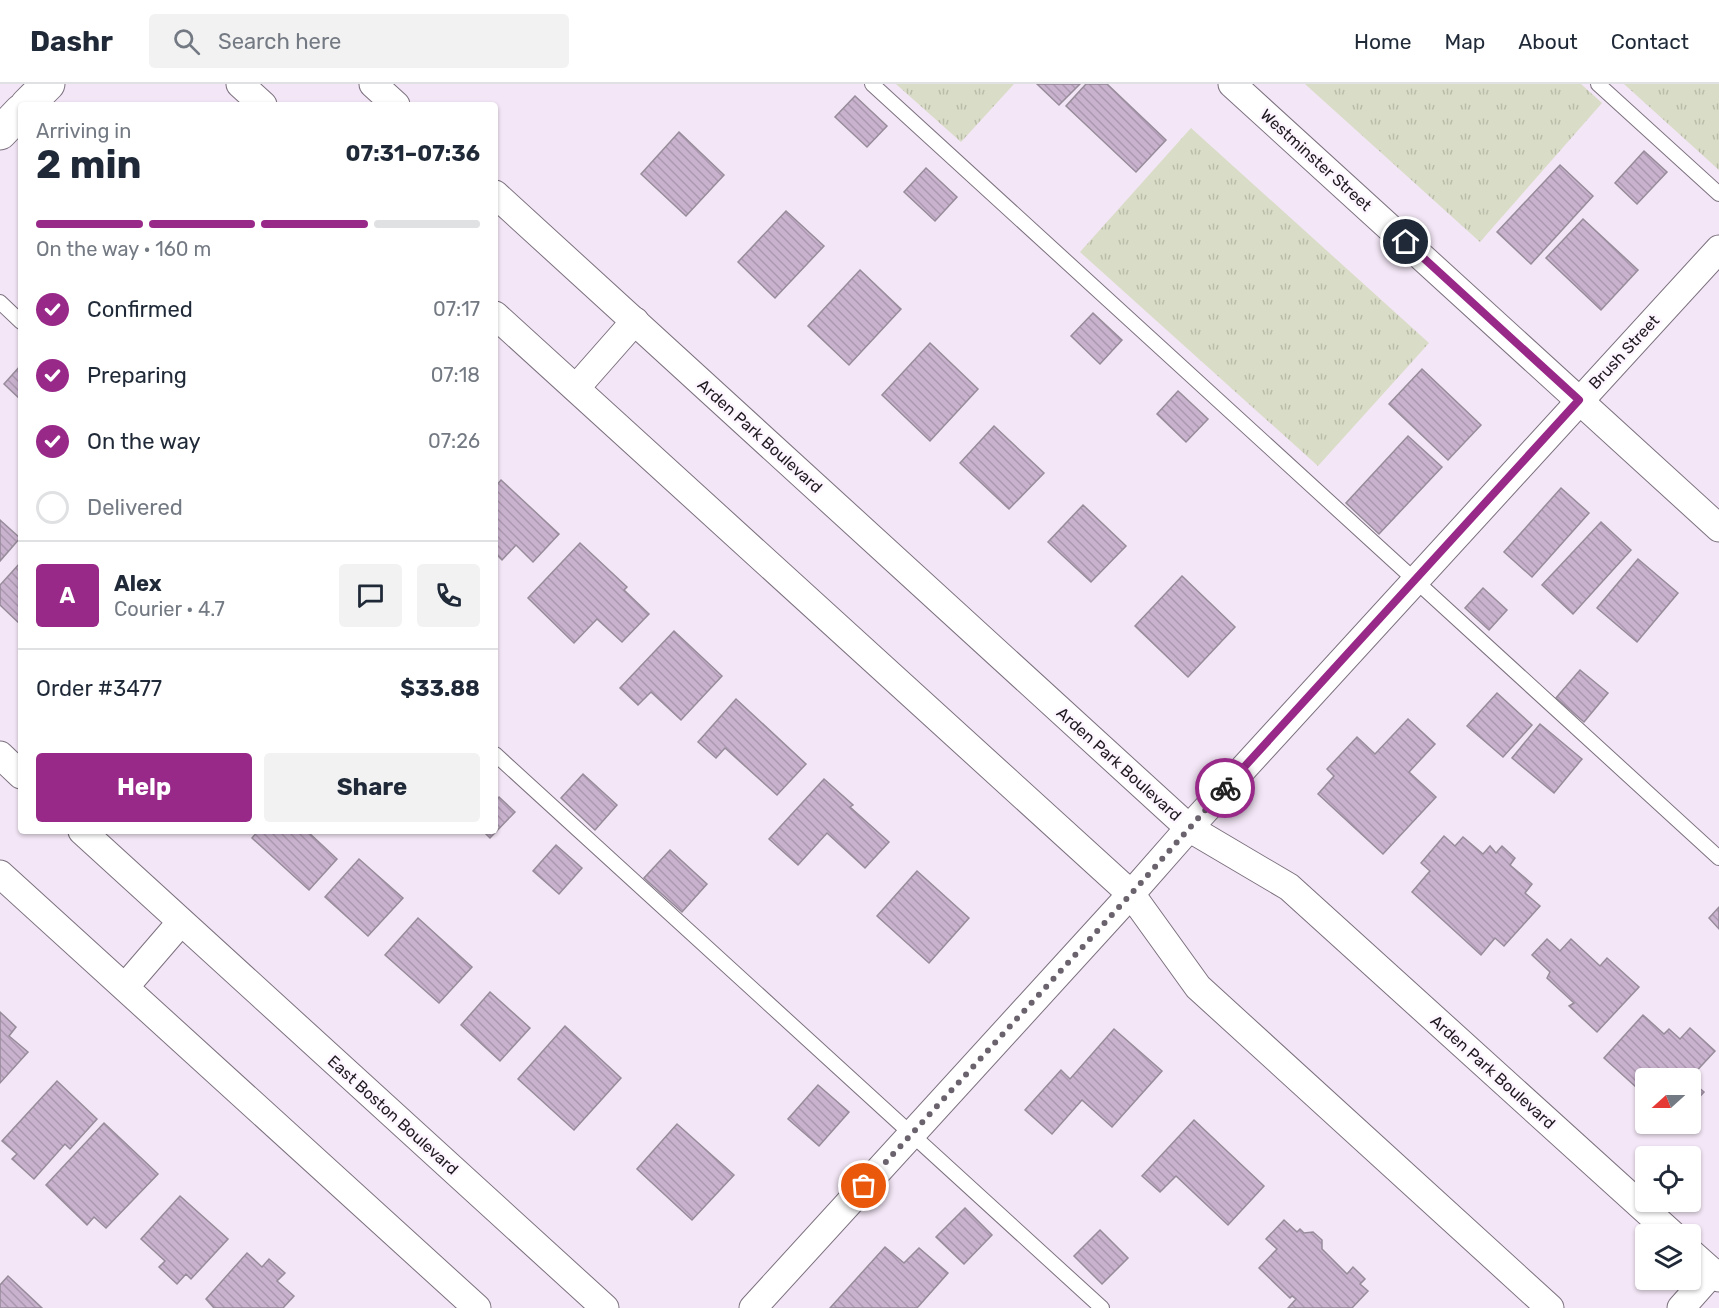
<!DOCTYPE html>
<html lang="en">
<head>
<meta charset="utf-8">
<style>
  body { margin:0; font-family:Rubik,sans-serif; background:#f2f2f3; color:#1f2937; height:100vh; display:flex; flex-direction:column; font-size:22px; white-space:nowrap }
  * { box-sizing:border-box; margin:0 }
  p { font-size:20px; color:#747a83 }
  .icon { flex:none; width:33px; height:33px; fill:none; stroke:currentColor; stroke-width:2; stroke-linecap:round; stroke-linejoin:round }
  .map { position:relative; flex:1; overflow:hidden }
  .sheet { position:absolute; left:18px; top:18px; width:480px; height:732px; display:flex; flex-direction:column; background:#fff; border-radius:6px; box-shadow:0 2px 4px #0004 }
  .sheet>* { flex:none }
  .needle { width:39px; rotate:249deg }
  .fabs { position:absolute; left:1635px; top:984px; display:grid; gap:12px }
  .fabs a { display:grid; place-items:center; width:66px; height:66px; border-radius:6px; background:#fff; box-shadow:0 2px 4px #0004; font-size:30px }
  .pin { position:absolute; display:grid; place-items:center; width:51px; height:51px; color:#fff; margin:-26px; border:3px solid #fff; border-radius:50%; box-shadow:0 2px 6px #0007 }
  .courier { position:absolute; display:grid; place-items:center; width:60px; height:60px; margin:-30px; border:4px solid #982988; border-radius:50%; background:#fff; color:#222; box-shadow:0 2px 8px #0007 }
  .summary em { font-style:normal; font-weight:700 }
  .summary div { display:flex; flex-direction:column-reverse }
  .summary { display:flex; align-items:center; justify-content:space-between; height:102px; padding:0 18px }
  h1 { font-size:39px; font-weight:700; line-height:45px }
  .bar { display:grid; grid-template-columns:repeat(4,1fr); gap:9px 6px; align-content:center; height:72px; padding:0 18px }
  .bar i { height:8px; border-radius:4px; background:#e0e1e3 }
  .bar .active { background:#982988 }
  .bar p { grid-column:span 4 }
  .line { display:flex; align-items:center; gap:15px; padding:0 18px; border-top:2px solid #e0e1e3 }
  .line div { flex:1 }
  .round { display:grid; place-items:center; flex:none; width:63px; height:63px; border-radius:6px; background:#f2f2f3 }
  ol { padding:0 18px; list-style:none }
  li { display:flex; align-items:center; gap:18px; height:66px }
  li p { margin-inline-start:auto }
  li .icon { padding:6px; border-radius:50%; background:#982988; color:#fff; stroke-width:4 }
  li:last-child { color:#747a83 }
  li i { width:33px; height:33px; border:3px solid #e0e1e3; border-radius:50% }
  .primary-button { display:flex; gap:12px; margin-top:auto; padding:12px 18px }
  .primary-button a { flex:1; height:69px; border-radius:6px; background:#982988; color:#fff; font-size:24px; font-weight:700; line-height:69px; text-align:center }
  .primary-button a+a { background:#f2f2f3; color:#1f2937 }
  header { display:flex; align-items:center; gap:36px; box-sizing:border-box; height:84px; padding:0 30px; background:#fff; border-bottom:2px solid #e0e1e3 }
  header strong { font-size:28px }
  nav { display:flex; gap:33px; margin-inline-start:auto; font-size:21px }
  .search { width:420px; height:54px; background:#f2f2f3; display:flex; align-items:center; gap:15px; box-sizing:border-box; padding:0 21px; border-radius:6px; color:#747a83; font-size:22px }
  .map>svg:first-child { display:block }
  .grass { fill:url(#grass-tufts) }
  .building { fill:url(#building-back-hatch); stroke:#978c9a; stroke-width:1.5 }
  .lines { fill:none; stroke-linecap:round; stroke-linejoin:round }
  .service-casing { stroke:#7c717f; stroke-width:16 }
  .minor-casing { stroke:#7c717f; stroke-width:29 }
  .tertiary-casing { stroke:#7c717f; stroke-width:35 }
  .service { stroke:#fff; stroke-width:14 }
  .minor { stroke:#fff; stroke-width:27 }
  .tertiary { stroke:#fff; stroke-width:33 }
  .done { stroke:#6a626c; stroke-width:6; stroke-dasharray:0 10.8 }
  .route { stroke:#982988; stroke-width:8 }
  .labels { text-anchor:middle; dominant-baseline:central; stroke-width:5; stroke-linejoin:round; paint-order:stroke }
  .street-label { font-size:16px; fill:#201b21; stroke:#fdf5ff }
</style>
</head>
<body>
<header>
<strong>Dashr</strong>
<div class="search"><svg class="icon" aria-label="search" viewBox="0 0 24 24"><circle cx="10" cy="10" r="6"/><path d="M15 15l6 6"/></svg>Search here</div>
<nav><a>Home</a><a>Map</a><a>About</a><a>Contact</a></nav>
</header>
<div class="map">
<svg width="1719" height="1224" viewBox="0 0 1719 1224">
  <defs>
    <pattern id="grass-tufts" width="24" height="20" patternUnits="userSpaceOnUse" patternTransform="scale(1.5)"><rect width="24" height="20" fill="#d9dcc6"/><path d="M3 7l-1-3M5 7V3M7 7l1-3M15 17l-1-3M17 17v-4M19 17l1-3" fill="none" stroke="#babcaa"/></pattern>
    <pattern id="building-back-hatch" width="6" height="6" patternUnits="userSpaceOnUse" patternTransform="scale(1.5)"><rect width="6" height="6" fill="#c8b2cd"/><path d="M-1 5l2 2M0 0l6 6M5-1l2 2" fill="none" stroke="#ac98b0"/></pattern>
  </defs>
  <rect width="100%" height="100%" fill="#f3e6f6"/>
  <g class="grass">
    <path d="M896,0H1014L961,58Z"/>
    <path d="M1305,0H1581L1602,19L1480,158Z"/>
    <path d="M1624,0H1719V86Z"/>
    <path d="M1191,44L1429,259L1318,382L1080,168Z"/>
  </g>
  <g class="building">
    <path d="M1037,0H1080L1059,21Z"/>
    <path d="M1086,0H1107L1166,56L1136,88L1066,22Z"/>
    <path d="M855,12L887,42L867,63L835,33Z"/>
    <path d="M679,48L724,91L686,132L641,90Z"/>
    <path d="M1644,67L1667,88L1637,120L1615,99Z"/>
    <path d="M1560,81L1593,112L1531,180L1497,148Z"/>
    <path d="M926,84L957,113L935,137L904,108Z"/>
    <path d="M786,127L824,162L775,214L738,178Z"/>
    <path d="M1583,135L1638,186L1601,226L1546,174Z"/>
    <path d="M860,186L901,225L849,281L808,242Z"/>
    <path d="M1093,229L1122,256L1100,280L1071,252Z"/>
    <path d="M930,259L978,305L930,357L882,311Z"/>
    <path d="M21,281V316L4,300Z"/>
    <path d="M1422,285L1481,341L1448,376L1389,320Z"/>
    <path d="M1178,307L1208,335L1186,358L1157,330Z"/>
    <path d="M994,342L1044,389L1009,425L960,379Z"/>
    <path d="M1408,352L1442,383L1379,450L1346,419Z"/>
    <path d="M501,396L559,450L533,478L516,461L502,476L495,469V403Z"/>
    <path d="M1561,404L1589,429L1532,493L1504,468Z"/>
    <path d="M1083,421L1126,462L1091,498L1048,458Z"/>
    <path d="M0,436L20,454L0,477Z"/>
    <path d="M1601,438L1631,466L1573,530L1542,501Z"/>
    <path d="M580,459L627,503L624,506L649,530L622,558L597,535L574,559L528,514Z"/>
    <path d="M1638,475L1678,509L1637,558L1597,524Z"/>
    <path d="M21,478V541L0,521V501Z"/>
    <path d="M1182,492L1235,543L1188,593L1135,542Z"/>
    <path d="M1483,504L1507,526L1489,546L1465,524Z"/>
    <path d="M674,547L722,592L681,636L651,608L638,621L620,604Z"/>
    <path d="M1580,586L1608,609L1584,638L1556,614Z"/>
    <path d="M1497,609L1532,641L1503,673L1467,642Z"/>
    <path d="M736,615L806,680L777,711L725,664L716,674L698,658Z"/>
    <path d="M1408,635L1435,660L1409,688L1436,713L1383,770L1318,710L1334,692L1327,685L1357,653L1375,670Z"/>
    <path d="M1540,640L1582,675L1554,709L1512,674Z"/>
    <path d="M583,690L617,721L595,746L561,714Z"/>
    <path d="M824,695L853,721L850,723L889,758L865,784L827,749L798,781L769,755Z"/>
    <path d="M499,713L515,728L490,754L483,747H495V717Z"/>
    <path d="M258,747H307L337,775L309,806L252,754Z"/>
    <path d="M1444,752L1455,762L1463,753L1483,770L1490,762L1496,769L1502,762L1515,774L1510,781L1532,800L1525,809L1540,822L1504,862L1495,854L1481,871L1412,808L1430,787L1421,779Z"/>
    <path d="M556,761L582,784L559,810L533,787Z"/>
    <path d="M670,766L707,800L682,828L644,794Z"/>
    <path d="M359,775L403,814L368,852L325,813Z"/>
    <path d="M917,787L969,834L929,879L877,832Z"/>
    <path d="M1719,823V845L1709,834Z"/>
    <path d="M418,834L472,883L439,919L385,871Z"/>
    <path d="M1547,855L1560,867L1571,855L1600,882L1607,874L1639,903L1597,948L1569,922L1574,919L1547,894L1550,888L1532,871Z"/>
    <path d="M490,908L530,944L500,977L461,941Z"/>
    <path d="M0,928L16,943L9,952L28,968L0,999Z"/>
    <path d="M1643,931L1664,950L1669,945L1680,955L1690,944L1715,967L1690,994H1646V1012L1604,974Z"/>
    <path d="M565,942L621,994L574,1046L518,995Z"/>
    <path d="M1114,945L1162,987L1112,1043L1082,1016L1052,1050L1025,1026L1061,986L1070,995Z"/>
    <path d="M1690,996L1704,1008L1690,1023Z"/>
    <path d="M57,997L97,1035L70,1065L65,1060L34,1095L12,1075L17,1070L2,1057Z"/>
    <path d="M818,1001L849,1028L819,1062L788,1035Z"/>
    <path d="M1194,1036L1264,1102L1228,1141L1176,1092L1160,1108L1142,1092Z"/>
    <path d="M104,1039L158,1090L106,1144L94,1133L87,1141L46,1101Z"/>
    <path d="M677,1040L734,1091L692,1136L637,1085Z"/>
    <path d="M180,1112L228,1155L191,1195L186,1190L177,1200L159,1183L165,1177L141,1155Z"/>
    <path d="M965,1124L992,1151L964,1180L936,1153Z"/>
    <path d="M1284,1136L1297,1148L1300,1145L1304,1149L1313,1148L1322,1156V1165L1347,1190L1353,1183L1365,1195L1360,1200L1368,1207L1352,1224H1288L1296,1215L1292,1212L1290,1214L1259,1184L1277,1165L1266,1155Z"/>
    <path d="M1100,1146L1128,1174L1102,1200L1074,1172Z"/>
    <path d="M885,1163L904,1179L919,1164L948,1189L917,1224H830Z"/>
    <path d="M247,1169L262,1183L269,1175L285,1189L277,1197L294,1212L283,1224H214L206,1215Z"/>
    <path d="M8,1192L42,1224H0V1201Z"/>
  </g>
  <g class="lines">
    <defs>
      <g id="service">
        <path d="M872,0L1719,774"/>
        <path d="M1598,0L1719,110"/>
        <path d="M0,218L21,238"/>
        <path d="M495,670L1102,1224"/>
      </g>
      <g id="minor">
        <path d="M240,0L263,21"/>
        <path d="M373,0L396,21"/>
        <path d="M1232,0L1719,444"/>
        <path d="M495,110L1189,744L1289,803L1672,1150"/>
        <path d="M495,231L1131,810L1198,903L1550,1224"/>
        <path d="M576,304L635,237"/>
        <path d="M0,671L21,691"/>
        <path d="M82,747L605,1224"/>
        <path d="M0,790L477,1224"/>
        <path d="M125,903L181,838"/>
        <path d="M1690,1168L1719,1194"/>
        <path d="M753,1224L1131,810L1189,744L1719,165"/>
        <path d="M1681,1224L1713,1188"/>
      </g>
      <g id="tertiary">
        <path d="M27,21L48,0"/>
        <path d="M0,49L21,27"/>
      </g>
    </defs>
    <use href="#service" class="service-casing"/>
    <use href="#minor" class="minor-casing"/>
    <use href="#tertiary" class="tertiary-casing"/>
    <use href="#service" class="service"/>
    <use href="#minor" class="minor"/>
    <use href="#tertiary" class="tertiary"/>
  </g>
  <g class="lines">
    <path class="done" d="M864,1102L1131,810L1225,704"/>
    <path class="route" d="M1225,704L1579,316L1406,158"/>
  </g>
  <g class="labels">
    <g class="street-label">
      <text transform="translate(1316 76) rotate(42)">Westminster Street</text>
      <text transform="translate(1624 268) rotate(-47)">Brush Street</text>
      <text transform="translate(760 352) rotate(42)">Arden Park Boulevard</text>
      <text transform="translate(1119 680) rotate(42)">Arden Park Boulevard</text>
      <text transform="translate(1493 988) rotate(42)">Arden Park Boulevard</text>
      <text transform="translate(393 1031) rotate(42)">East Boston Boulevard</text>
    </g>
  </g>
</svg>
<div class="fabs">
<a><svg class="needle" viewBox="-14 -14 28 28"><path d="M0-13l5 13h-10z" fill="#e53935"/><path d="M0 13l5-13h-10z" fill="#747a83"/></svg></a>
<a><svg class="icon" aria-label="locate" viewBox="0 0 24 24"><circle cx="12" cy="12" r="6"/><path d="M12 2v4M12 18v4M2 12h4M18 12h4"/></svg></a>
<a><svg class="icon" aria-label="layers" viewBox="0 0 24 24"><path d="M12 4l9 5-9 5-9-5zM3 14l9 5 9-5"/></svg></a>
</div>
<div class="pin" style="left:864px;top:1102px;background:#ea580c"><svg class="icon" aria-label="bag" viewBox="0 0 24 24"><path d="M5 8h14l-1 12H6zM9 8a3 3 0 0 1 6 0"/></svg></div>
<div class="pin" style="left:1406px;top:158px;background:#1f2937"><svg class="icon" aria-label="home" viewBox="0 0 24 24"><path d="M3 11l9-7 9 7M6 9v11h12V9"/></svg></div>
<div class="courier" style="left:1225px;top:704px"><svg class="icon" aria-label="bike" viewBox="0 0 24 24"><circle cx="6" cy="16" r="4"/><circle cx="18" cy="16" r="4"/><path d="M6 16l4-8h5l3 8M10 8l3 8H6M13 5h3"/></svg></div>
<section class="sheet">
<div class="summary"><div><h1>2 min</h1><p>Arriving in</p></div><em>07:31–07:36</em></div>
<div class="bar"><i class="active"></i><i class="active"></i><i class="active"></i><i></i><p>On the way · 160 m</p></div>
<ol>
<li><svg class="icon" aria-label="check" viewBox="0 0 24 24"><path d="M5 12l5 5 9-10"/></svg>Confirmed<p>07:17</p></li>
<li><svg class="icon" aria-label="check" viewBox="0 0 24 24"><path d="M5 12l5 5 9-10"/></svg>Preparing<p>07:18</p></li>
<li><svg class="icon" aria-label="check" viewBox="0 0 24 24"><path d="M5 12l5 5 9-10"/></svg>On the way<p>07:26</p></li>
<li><i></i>Delivered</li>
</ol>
<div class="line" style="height:108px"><b class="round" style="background:#982988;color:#fff">A</b><div><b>Alex</b><p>Courier · 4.7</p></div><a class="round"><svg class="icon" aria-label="chat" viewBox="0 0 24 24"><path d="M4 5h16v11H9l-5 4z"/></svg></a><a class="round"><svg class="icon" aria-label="phone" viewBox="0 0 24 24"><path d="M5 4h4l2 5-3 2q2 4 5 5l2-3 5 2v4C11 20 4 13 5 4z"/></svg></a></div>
<div class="line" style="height:78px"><div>Order #3477</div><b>$33.88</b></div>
<div class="primary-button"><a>Help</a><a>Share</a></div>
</section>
</div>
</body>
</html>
